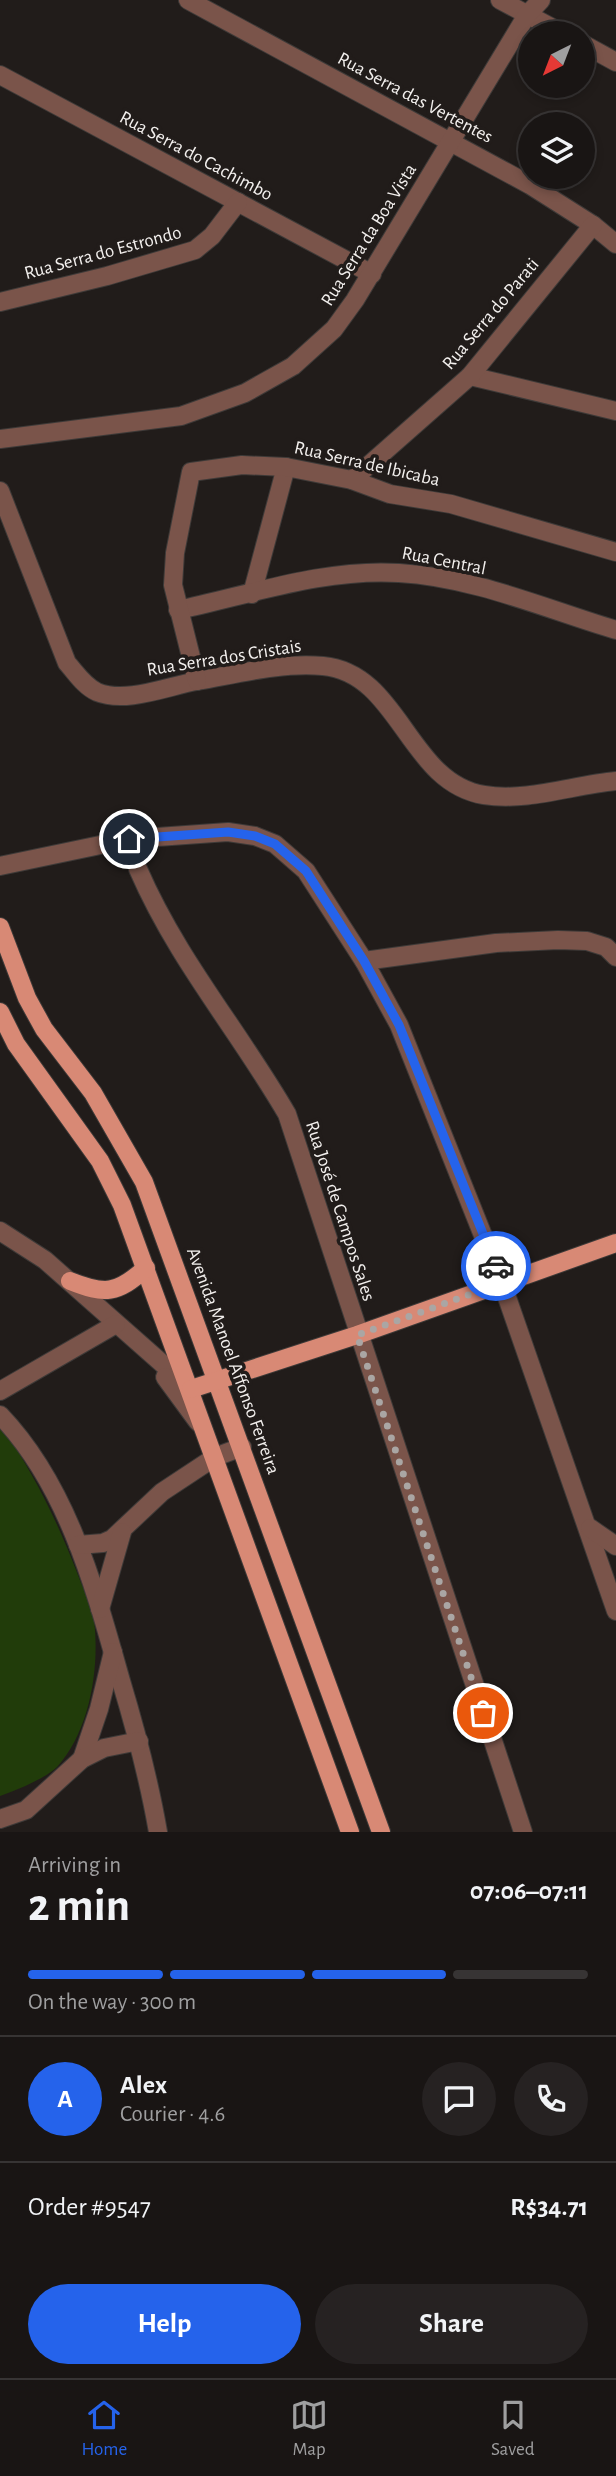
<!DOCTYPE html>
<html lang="en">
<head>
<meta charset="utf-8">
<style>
  body { margin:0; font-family:"Alegreya Sans",sans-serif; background:#262222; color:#f1f3f6; height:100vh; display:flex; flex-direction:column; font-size:26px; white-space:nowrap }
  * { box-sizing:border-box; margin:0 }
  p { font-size:23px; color:#9f9fa0 }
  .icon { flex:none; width:38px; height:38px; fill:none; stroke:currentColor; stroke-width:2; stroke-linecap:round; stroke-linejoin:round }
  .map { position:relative; height:1832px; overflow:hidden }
  .details { display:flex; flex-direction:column; background:#191514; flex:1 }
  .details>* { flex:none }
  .needle { width:46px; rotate:222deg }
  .fabs { position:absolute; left:518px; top:21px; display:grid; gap:14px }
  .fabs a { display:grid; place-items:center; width:77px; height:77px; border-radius:50%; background:#191514; box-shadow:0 4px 10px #0003,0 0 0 2px #373434; font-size:35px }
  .pin { position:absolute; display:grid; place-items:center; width:60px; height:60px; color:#fff; margin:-30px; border:4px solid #fff; border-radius:50%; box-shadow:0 2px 7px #0007 }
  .courier { position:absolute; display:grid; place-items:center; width:70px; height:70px; margin:-35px; border:5px solid #2563eb; border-radius:50%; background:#fff; color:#222; box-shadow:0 2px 9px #0007 }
  .overview em { font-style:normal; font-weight:600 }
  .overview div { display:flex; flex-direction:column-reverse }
  .overview { display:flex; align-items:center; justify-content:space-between; height:119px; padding:0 28px }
  h1 { font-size:46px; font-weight:600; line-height:52px }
  .bar { display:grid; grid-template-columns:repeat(4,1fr); gap:10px 7px; align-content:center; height:84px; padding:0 28px }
  .bar i { height:9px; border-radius:5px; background:#373434 }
  .bar .current { background:#2563eb }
  .bar p { grid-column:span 4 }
  .line { display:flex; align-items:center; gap:18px; padding:0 28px; border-top:2px solid #373434 }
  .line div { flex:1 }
  .round { display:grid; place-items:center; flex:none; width:74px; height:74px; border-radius:37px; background:#262222 }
  .cta { display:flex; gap:14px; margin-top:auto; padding:14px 28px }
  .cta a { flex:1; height:80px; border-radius:42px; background:#2563eb; color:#fff; font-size:28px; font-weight:600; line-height:80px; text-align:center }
  .cta a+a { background:#262222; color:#f1f3f6 }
  .tabs { display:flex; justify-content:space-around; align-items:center; height:98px; border-top:2px solid #373434; background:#191514; font-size:19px; color:#9f9fa0 }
  .tabs a { display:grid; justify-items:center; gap:4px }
  .tabs .current { color:#2563eb }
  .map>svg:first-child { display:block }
  .green { fill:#213c0a }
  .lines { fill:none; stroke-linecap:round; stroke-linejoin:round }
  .minor-casing { stroke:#3e3a38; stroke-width:20 }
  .major-casing { stroke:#3e3a38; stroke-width:20 }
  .minor { stroke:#7a544a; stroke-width:18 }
  .major { stroke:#d88975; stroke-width:18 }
  .done { stroke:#aaa6a4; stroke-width:7; stroke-dasharray:0 12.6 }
  .route { stroke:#2563eb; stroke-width:9 }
  .labels { text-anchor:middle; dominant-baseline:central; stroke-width:7; stroke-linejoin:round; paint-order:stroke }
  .street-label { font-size:19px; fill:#f3f0ee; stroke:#211c1a }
</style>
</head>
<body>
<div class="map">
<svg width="616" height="1832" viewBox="0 0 616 1832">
  <rect width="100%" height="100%" fill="#211c1a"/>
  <path class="green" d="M0,1424C33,1472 57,1520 78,1575C83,1589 92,1606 94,1620C100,1667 90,1731 57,1767C46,1778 15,1791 0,1796Z"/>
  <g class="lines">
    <defs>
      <g id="minor">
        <path d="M188,0L530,185L593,225L616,244"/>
        <path d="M500,0L562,33"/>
        <path d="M583,44L616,62"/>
        <path d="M0,75L372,274"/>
        <path d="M0,302L107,276L195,250L212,236L238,202"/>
        <path d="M470,376L616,411"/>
        <path d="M0,439L181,416L245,393L293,366L334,329L355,300L527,15L541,0"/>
        <path d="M352,480L470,376L593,225"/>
        <path d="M0,491L67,663C76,673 84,686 97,692C126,704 168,686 197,681C237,674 282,662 323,666C400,673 408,783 484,795C527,802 573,785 616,781"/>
        <path d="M252,594L286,467"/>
        <path d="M178,610C249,595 326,568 399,573C473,577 546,609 616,630"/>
        <path d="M197,681L173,585L175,553L191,472L242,465L286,467L352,480L390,494L451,504L616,552"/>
        <path d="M0,866L129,839L228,832L255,836L275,844L306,871L364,961L399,1025L502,1283L616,1611"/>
        <path d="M138,869C178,961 237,1028 287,1114L523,1832"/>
        <path d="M364,961L496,943L558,940L587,941L606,947L616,957"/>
        <path d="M0,1231L45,1260L191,1389"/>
        <path d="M165,1377L198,1422"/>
        <path d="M0,1391L116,1324"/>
        <path d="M0,1415C68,1486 95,1589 121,1681C136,1731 149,1780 158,1832"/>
        <path d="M590,1528L616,1546"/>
        <path d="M78,1545L103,1543L112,1539L162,1492L215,1457L242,1447"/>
        <path d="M100,1609L122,1532"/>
        <path d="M82,1759L99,1709L113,1652"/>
        <path d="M0,1819L26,1810L82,1759L104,1748L139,1741"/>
      </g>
      <g id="major">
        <path d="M0,927L27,998L44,1029L93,1093L144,1182L381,1832"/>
        <path d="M0,1012L16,1044L100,1161L122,1205L350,1832"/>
        <path d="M70,1281C105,1295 117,1294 146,1268"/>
        <path d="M191,1389L357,1335L616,1243"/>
      </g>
    </defs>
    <use href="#minor" class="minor-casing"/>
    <use href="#major" class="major-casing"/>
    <use href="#minor" class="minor"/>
    <use href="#major" class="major"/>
  </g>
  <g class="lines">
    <path class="done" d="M483,1713L357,1335L502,1283L496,1266"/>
    <path class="route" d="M129,839L228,832L255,836L275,844L306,871L364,961L399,1025L496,1266"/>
  </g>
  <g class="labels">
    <g class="street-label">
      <text transform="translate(415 98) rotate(28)">Rua Serra das Vertentes</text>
      <text transform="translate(196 156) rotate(28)">Rua Serra do Cachimbo</text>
      <text transform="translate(369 235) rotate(-58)">Rua Serra da Boa Vista</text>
      <text transform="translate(103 253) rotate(-15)">Rua Serra do Estrondo</text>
      <text transform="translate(491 314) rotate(-50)">Rua Serra do Parati</text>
      <text transform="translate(367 464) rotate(13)">Rua Serra de Ibicaba</text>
      <text transform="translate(444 561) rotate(11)">Rua Central</text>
      <text transform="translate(224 658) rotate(-9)">Rua Serra dos Cristais</text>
      <text transform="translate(340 1211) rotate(72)">Rua José de Campos Sales</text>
      <text transform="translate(233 1361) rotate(70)">Avenida Manoel Affonso Ferreira</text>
    </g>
  </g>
</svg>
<div class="fabs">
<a><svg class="needle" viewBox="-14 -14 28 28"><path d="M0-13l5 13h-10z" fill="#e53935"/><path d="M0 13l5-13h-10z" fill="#9f9fa0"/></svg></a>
<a><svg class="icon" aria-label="layers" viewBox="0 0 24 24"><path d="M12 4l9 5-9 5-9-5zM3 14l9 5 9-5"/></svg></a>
</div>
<div class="pin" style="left:483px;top:1713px;background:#ea580c"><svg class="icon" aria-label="bag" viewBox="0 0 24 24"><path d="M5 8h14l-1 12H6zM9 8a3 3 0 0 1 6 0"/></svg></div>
<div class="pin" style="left:129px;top:839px;background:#1f2937"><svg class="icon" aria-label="home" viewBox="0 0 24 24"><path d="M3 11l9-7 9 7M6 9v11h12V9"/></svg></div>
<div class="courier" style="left:496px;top:1266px"><svg class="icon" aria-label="car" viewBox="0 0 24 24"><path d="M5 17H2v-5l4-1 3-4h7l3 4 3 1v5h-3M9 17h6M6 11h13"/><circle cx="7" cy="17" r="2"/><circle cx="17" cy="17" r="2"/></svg></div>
</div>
<section class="details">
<div class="overview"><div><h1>2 min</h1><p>Arriving in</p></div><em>07:06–07:11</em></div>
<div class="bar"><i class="current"></i><i class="current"></i><i class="current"></i><i></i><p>On the way · 300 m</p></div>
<div class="line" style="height:126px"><b class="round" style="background:#2563eb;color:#fff">A</b><div><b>Alex</b><p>Courier · 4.6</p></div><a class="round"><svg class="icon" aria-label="chat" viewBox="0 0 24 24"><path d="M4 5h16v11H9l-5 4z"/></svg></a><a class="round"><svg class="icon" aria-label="phone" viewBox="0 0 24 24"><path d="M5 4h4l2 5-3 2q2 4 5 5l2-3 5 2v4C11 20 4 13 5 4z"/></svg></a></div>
<div class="line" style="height:91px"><div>Order #9547</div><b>R$34.71</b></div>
<div class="cta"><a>Help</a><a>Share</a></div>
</section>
<nav class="tabs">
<a class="current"><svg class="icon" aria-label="home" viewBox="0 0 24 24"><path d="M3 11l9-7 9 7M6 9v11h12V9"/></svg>Home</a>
<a><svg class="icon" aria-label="map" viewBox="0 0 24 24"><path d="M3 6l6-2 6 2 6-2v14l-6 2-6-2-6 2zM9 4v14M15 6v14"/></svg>Map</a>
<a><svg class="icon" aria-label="saved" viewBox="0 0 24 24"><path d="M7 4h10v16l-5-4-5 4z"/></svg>Saved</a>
</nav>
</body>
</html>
